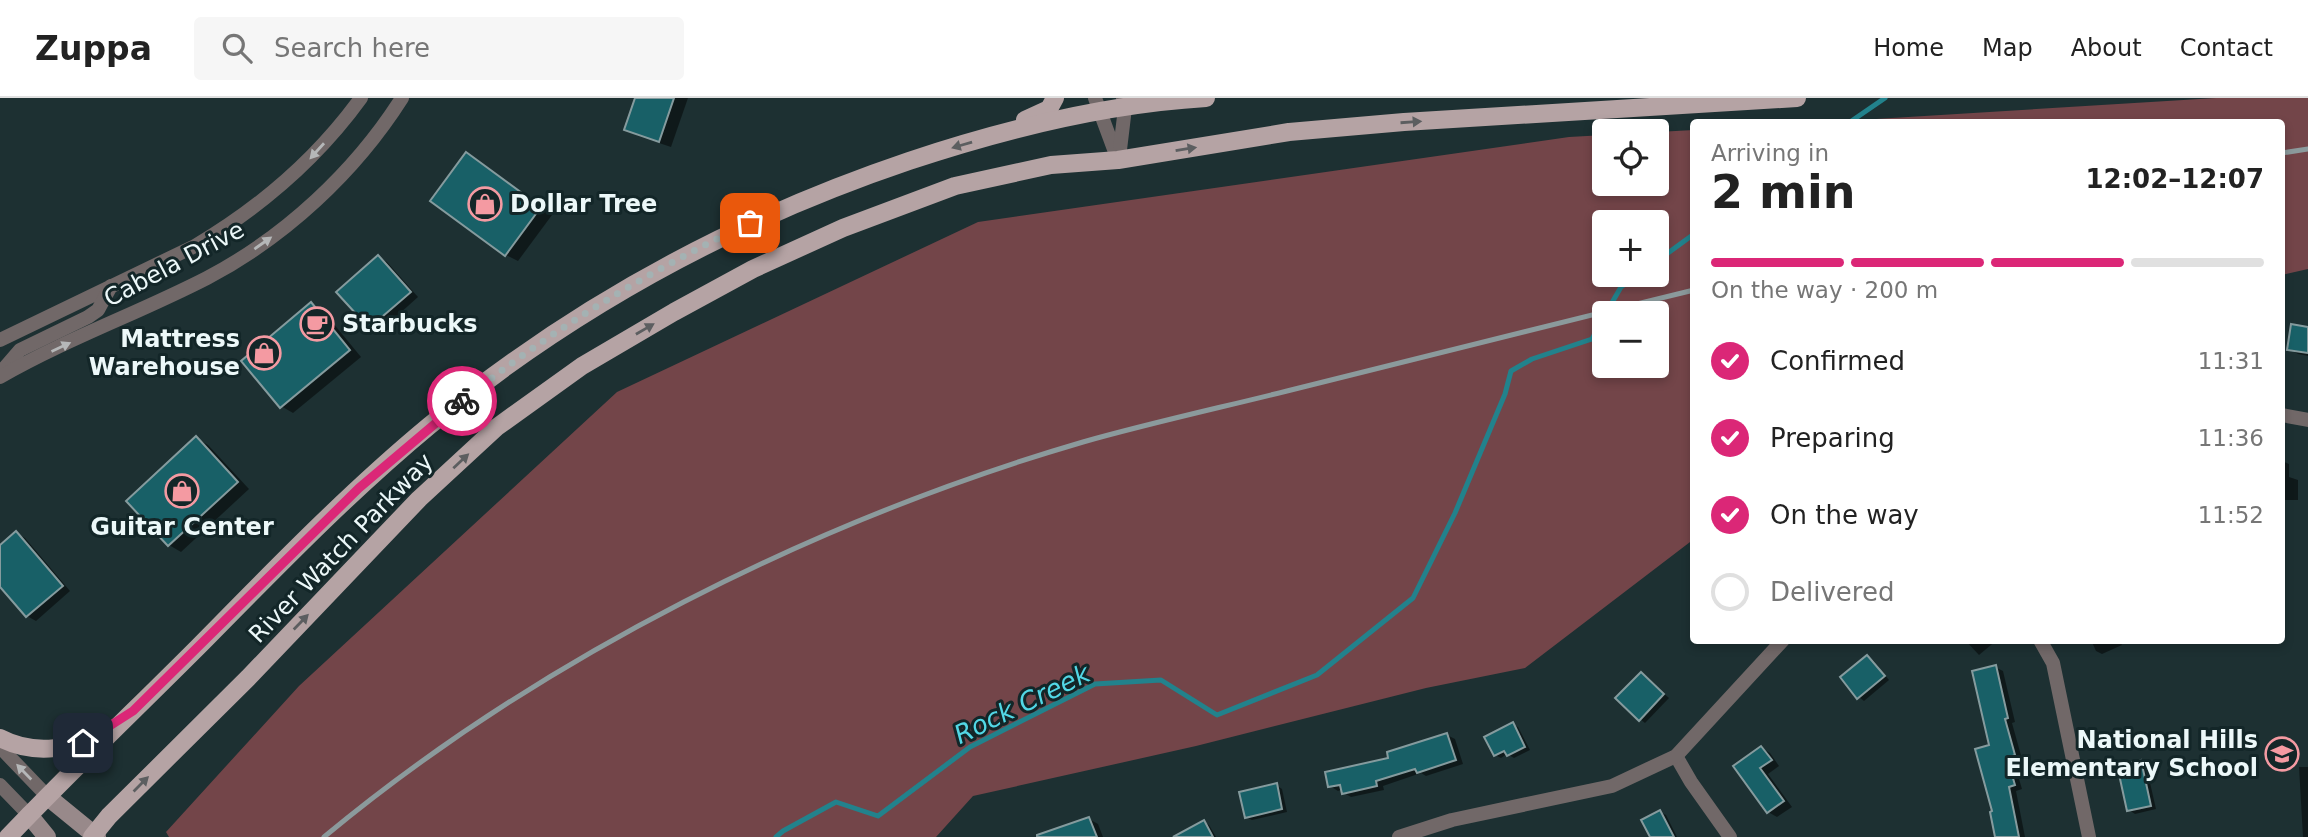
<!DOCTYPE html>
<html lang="en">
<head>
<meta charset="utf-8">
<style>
  body { margin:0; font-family:"DejaVu Sans",sans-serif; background:#f6f6f6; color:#222; height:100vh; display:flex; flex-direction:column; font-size:26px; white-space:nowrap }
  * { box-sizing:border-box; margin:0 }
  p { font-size:23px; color:#767676 }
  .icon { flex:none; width:38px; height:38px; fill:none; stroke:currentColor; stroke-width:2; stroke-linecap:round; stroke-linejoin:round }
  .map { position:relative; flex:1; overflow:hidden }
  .panel { position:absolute; left:1690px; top:21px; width:595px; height:525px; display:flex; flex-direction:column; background:#fff; border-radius:7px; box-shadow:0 4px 10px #0003 }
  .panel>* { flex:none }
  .buttons { position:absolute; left:1592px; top:21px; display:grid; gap:14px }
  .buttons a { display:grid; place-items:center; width:77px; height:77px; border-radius:7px; background:#fff; box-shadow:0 4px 10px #0003; font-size:35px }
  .pin { position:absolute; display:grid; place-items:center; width:60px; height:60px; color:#fff; margin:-30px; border-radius:14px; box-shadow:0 4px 10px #0006 }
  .courier { position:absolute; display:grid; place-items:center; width:70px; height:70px; margin:-35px; border:5px solid #db2777; border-radius:50%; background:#fff; color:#222; box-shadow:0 2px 9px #0007 }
  .summary em { font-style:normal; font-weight:700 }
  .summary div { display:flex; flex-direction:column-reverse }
  .summary { display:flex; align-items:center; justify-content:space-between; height:119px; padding:0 21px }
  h1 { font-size:46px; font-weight:700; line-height:52px }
  .bar { display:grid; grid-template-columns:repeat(4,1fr); gap:10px 7px; align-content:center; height:84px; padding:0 21px }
  .bar i { height:9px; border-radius:5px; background:#e0e0e0 }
  .bar .on { background:#db2777 }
  .bar p { grid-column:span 4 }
  ol { padding:0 21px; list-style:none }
  li { display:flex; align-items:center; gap:21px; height:77px }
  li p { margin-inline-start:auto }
  li .icon { padding:7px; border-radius:50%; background:#db2777; color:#fff; stroke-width:4 }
  li:last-child { color:#767676 }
  li i { width:38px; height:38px; border:4px solid #e0e0e0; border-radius:50% }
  header { display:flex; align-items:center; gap:42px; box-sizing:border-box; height:98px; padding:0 35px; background:#fff; border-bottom:2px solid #e0e0e0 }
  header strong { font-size:33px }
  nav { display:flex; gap:38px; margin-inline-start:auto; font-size:24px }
  .search { width:490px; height:63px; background:#f6f6f6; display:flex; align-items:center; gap:18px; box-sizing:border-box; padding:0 24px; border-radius:7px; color:#767676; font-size:26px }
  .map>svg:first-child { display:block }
  .green { fill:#734549; fill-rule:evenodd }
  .shadow { fill:#0007 }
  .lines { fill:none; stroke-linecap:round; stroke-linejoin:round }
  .stream { stroke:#22828c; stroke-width:5 }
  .building { fill:#186067; stroke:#859b9e; stroke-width:2 }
  .minor { stroke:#716868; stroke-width:14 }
  .secondary { stroke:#98898a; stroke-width:18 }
  .primary { stroke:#b5a3a4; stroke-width:18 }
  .rail { stroke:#8b9a9c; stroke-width:5 }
  .oneway { fill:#5c5e60 }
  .oneway2 { fill:#b5b7b8 }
  .done { stroke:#a4b2b3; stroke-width:7; stroke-dasharray:0 12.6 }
  .route { stroke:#db2777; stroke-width:9 }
  .labels { text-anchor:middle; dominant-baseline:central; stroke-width:6; stroke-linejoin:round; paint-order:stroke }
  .poi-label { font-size:24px; font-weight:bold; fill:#ecf8f9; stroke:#132628; text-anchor:start }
  .street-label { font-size:24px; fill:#ecf8f9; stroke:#132628 }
  .water-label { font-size:26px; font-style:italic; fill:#52d7e5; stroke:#132628 }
</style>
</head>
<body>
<header>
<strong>Zuppa</strong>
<div class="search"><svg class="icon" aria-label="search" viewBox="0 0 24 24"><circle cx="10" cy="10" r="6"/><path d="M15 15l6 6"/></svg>Search here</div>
<nav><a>Home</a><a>Map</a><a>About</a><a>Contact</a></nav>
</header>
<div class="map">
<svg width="2308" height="739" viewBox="0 0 2308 739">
  <rect width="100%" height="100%" fill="#1d3032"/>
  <g class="green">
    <path d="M2216,0H2308V171L2282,177V24H1827Z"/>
    <path d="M1694,32V441L1525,570L1426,590L1196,648L973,698L936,739H169L166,734L299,588L617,294L978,124L1569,39L1605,37V86H1657V34ZM1605,124H1657V177H1605ZM1605,215H1657V268H1605Z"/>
  </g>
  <g class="shadow">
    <path d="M637,0H688L671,49L638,38L626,31Z"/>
    <path d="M467,56L552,117L518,163L506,157Z"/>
    <path d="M378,159L387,164L418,199L379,234L370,229Z"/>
    <path d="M311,207L323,213L361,259L293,315L281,308Z"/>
    <path d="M2308,231V258L2298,256L2289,251Z"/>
    <path d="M196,340L208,347L249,391L181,454L169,447Z"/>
    <path d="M2282,363L2289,366V379L2298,382V402H2282Z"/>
    <path d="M16,435L25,440L70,493L36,523L27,518L0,486V449Z"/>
    <path d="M1965,542H1997L1979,557Z"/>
    <path d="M2091,542H2119L2122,547L2102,556L2096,553Z"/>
    <path d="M1867,559L1873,562L1889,582L1864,603L1859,599Z"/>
    <path d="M1995,569L2003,573L2015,624L2012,625L2022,661L2014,664L2022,691L2016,693L2025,739H1997L1991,648Z"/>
    <path d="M1641,576L1669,600L1645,625L1640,621Z"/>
    <path d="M1512,626L1518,629L1530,652L1514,660L1507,656L1501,660L1495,657Z"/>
    <path d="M1447,637L1455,641L1463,666L1426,678L1421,675L1383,688L1384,692L1351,699L1344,695L1343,691L1338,693L1330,688Z"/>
    <path d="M1762,650L1770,655L1779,668L1768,676L1792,709L1777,719L1768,714L1736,669Z"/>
    <path d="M2140,664L2146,667L2156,711L2135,716L2129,712Z"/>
    <path d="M2299,669H2308V739H2303Z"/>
    <path d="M1276,687L1282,691L1287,714L1252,722L1246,719Z"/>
    <path d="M1660,714L1666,717L1677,739H1652Z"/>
    <path d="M1089,721L1098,726L1103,739H1056Z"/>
    <path d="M1204,724L1209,727L1216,739H1177Z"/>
  </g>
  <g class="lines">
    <g class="stream">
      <path d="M1850,24L1885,0"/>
      <path d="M1657,163L1694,136"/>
      <path d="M1606,215L1621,189L1638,177"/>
      <path d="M776,739L783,733L836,704L878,718L970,649L1095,586L1161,582L1217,617L1317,577L1413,500L1455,415L1505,296L1511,273L1532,261L1592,241L1605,218"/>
    </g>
  </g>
  <g class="building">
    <path d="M635,0H674L659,44L624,32Z"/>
    <path d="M466,54L541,109L505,158L430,103Z"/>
    <path d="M378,157L411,194L369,230L336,194Z"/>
    <path d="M311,204L350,252L280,310L241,263Z"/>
    <path d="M2291,226L2308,229V255L2287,252Z"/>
    <path d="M196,338L238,384L168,448L126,403Z"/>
    <path d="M16,433L63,488L26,519L0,489V447Z"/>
    <path d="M1867,557L1885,578L1857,601L1840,579Z"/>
    <path d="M1996,567L2008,620L2005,621L2015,657L2007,660L2015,687L2009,689L2019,739H1995L1990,714L1992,713L1975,651L1989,647L1972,573Z"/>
    <path d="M1641,574L1664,596L1639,623L1615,600Z"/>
    <path d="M1513,624L1525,649L1507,658L1504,653L1494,658L1484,639Z"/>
    <path d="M1447,635L1456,662L1417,675L1415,671L1376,683L1377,688L1342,696L1340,687L1328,689L1325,674L1388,660L1387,654Z"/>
    <path d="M1761,648L1772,662L1760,670L1784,703L1767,715L1733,668Z"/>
    <path d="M2141,662L2151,708L2127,713L2117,667Z"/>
    <path d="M1277,685L1282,711L1245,720L1239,694Z"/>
    <path d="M1660,712L1674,739H1650L1641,722Z"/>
    <path d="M1089,719L1097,739H1037V737Z"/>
    <path d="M1204,722L1213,739H1173Z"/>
  </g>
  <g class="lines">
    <g class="minor">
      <path d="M1095,0L1118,62"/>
      <path d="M1119,60L1125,10L1123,0"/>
      <path d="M0,242L195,148C261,109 316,62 361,0"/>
      <path d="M1,274L20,252L88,219L98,212L111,188"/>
      <path d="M0,279C66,241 139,215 207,180C285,139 355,74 402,0"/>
      <path d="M2282,317L2308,322"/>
      <path d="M2040,542L2053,565L2089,739"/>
      <path d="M0,649L48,699"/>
      <path d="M1676,658L1691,684L1730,739"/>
      <path d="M0,687L29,717"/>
      <path d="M1399,739L1452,722L1612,688L1676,658L1783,542"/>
    </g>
    <g class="secondary">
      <path d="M48,699L97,739"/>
      <path d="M29,717L47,739"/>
    </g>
    <g class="primary">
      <path d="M1025,22L1049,11L1055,0"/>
      <path d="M0,640C34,658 76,652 107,631"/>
      <path d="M8,739C70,674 135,612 198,549C273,473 347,396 429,328C571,211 734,122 909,63C1005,31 1105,6 1206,0"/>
      <path d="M92,739L109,718L248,580L419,401L497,329L582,268L674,214L753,171L843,130L955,88L1051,67L1118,62L1289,34L1404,24L1797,0"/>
    </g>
    <g class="rail">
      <path d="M2282,55L2308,51"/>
      <path d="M324,739C538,561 816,422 1083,344C1150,325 1219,310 1287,293C1422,259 1558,225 1694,192"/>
    </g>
  </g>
  <defs><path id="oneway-solid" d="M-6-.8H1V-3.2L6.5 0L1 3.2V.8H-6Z" transform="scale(1.75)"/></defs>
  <g class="oneway">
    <use href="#oneway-solid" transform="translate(1411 24) rotate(-4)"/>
    <use href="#oneway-solid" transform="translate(962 47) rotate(164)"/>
    <use href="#oneway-solid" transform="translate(1186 51) rotate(-9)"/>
    <use href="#oneway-solid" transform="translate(645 231) rotate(-30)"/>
    <use href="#oneway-solid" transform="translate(461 363) rotate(-43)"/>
    <use href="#oneway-solid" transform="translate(301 524) rotate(-46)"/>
    <use href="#oneway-solid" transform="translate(141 686) rotate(-45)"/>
  </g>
  <g class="oneway2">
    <use href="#oneway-solid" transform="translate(317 53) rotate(132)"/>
    <use href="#oneway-solid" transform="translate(263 145) rotate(-35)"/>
    <use href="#oneway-solid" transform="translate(61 249) rotate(-25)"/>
    <use href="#oneway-solid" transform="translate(24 674) rotate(-134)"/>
  </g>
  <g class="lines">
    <path class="done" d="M462,303C550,233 648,173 750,125"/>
    <path class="route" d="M83,645L133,613L359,390L462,303"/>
  </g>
  <defs>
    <symbol id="shop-ring" viewBox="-11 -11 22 22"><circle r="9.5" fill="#132628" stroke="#f49aa2" stroke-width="1.5"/><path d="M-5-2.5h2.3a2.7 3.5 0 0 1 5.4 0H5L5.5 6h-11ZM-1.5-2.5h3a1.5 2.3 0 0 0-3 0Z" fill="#f49aa2"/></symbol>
    <symbol id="cafe-ring" viewBox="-11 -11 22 22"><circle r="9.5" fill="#132628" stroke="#f49aa2" stroke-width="1.5"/><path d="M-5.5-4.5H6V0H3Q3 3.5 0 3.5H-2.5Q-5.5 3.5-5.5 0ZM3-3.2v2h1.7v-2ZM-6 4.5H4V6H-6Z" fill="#f49aa2"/></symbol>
    <symbol id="school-ring" viewBox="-11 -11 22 22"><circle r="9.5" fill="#132628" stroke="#f49aa2" stroke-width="1.5"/><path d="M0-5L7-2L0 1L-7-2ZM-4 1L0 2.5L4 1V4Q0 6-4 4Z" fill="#f49aa2"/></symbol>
  </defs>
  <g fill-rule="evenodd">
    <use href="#shop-ring" x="466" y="87" width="38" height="38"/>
    <use href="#cafe-ring" x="298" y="207" width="38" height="38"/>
    <use href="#shop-ring" x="245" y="236" width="38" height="38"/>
    <use href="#shop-ring" x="163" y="374" width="38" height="38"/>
    <use href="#school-ring" x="2263" y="637" width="38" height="38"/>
  </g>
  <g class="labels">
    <g class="poi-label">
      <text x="510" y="106">Dollar Tree</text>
      <text x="342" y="226">Starbucks</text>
      <text x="240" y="241" text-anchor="end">Mattress<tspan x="240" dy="28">Warehouse</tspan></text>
      <text x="182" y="429" text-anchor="middle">Guitar Center</text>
      <text x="2258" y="642" text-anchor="end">National Hills<tspan x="2258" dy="28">Elementary School</tspan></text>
    </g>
    <g class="street-label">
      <text transform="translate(174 166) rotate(-28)">Cabela Drive</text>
      <text transform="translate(341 450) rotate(-46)">River Watch Parkway</text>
    </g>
    <g class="water-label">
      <text transform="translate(1022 606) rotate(-26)">Rock Creek</text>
    </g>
  </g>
</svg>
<div class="buttons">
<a><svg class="icon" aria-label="locate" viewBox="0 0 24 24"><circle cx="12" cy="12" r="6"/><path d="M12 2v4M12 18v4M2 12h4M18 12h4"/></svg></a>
<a>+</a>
<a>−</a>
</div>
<div class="pin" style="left:750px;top:125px;background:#ea580c"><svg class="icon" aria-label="bag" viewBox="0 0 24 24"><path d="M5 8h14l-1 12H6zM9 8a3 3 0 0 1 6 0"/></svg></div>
<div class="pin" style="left:83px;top:645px;background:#1f2937"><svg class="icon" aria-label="home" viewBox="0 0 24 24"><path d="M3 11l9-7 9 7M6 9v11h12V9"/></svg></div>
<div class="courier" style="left:462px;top:303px"><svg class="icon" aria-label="bike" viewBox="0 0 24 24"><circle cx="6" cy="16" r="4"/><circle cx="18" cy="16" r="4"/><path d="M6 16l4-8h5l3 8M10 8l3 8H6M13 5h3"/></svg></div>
<section class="panel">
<div class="summary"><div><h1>2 min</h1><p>Arriving in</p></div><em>12:02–12:07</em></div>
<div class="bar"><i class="on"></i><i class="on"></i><i class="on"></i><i></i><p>On the way · 200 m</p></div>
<ol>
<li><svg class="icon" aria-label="check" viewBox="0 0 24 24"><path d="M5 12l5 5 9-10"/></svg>Confirmed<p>11:31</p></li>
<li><svg class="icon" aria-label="check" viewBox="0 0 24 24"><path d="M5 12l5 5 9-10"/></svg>Preparing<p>11:36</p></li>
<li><svg class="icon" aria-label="check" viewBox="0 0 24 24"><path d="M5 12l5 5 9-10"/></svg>On the way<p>11:52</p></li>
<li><i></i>Delivered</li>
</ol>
</section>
</div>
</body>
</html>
